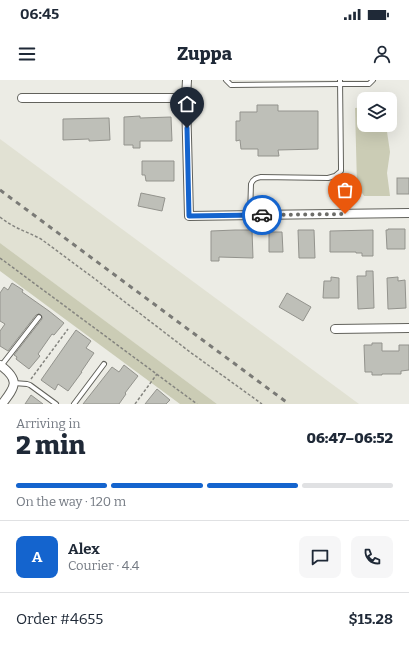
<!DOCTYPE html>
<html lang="en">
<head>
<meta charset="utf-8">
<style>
  body { margin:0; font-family:Bitter,serif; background:#f6f6f7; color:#1f2937; height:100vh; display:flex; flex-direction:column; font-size:15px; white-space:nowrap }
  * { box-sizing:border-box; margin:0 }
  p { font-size:13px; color:#747a83 }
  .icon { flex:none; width:22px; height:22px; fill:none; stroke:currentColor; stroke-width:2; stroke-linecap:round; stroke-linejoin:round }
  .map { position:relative; height:324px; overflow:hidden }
  .side { display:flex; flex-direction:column; background:#fff; flex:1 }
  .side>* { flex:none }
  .tools { position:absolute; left:357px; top:12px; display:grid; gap:8px }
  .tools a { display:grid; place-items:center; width:40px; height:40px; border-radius:8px; background:#fff; box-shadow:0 4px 16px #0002; font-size:20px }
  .pin { position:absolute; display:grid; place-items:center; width:34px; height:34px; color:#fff; margin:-41px -17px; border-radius:50% 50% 50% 0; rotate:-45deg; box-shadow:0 0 4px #0007 }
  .pin .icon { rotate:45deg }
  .courier { position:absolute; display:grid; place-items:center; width:40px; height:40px; margin:-20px; border:3px solid #1464ce; border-radius:50%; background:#fff; color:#222; box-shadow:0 1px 5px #0007 }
  .summary em { font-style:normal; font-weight:800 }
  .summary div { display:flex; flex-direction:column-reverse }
  .summary { display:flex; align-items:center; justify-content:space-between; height:68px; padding:0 16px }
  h1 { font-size:26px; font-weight:800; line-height:30px }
  .bar { display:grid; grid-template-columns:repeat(4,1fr); gap:6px 4px; align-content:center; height:48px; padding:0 16px }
  .bar i { height:5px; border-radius:3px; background:#e0e1e3 }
  .bar .selected { background:#1464ce }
  .bar p { grid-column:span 4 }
  .line { display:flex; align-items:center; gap:10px; padding:0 16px; border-top:1px solid #e0e1e3 }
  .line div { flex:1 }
  .round { display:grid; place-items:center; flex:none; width:42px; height:42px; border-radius:8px; background:#f6f6f7 }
  .status { display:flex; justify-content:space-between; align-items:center; height:28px; padding:0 20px; background:#fff; direction:ltr }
  .status svg { height:11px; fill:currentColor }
  header { display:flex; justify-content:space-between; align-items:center; height:52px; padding:0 16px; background:#fff; font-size:18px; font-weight:800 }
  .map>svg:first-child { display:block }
  .built { fill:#e1e1d3 }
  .green { fill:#cbccb5 }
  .building { fill:#bebfb8; stroke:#93938d }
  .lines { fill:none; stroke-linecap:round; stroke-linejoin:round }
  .service-casing { stroke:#62625c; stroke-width:6 }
  .minor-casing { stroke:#62625c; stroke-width:10 }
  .path { stroke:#84847f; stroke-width:1.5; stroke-dasharray:3 2; stroke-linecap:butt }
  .service { stroke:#fff; stroke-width:4 }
  .minor { stroke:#fff; stroke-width:8 }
  .rail { stroke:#7a7a76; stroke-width:3; stroke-dasharray:5 5; stroke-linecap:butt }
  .done { stroke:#6d6d69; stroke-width:4; stroke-dasharray:0 7.2 }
  .route { stroke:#1464ce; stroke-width:5 }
</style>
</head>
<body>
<div class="status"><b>06:45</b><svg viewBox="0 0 49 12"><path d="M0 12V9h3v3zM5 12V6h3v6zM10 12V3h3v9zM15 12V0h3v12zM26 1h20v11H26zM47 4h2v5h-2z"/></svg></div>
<header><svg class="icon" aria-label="menu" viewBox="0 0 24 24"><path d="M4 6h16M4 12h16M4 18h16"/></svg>Zuppa<svg class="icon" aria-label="person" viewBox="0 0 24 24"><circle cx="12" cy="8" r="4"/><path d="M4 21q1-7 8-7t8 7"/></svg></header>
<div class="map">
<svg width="409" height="324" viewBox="0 0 409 324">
  <rect width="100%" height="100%" fill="#ecece5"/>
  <path class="built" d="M0,59L359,324H217L87,228L0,163Z"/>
  <g class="green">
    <path d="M364,27V45H386L390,72L387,93L390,116H364L357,105L355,28Z"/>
    <path d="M0,163L217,324H180L0,191Z"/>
  </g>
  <g class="building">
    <path d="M257,25H278V31H318V69L278,70L279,76H258V69H241L240,60L236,61V41H240V32H257Z"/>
    <path d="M140,36V38L171,37L172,61H140V68H133V65H124V37Z"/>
    <path d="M109,38L110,60L89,61V59L63,60V39Z"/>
    <path d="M142,81H174V101H146L145,95H142Z"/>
    <rect x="397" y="98" width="12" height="16"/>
    <path d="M141,113L165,118L162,131L138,126Z"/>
    <path d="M388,149H405V169H387L386,150H388Z"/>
    <path d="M235,150H252L253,178L219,177V181H211V151Z"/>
    <path d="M298,150H314L315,178H299Z"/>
    <path d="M373,150V176H362V173H356V172H330V151Z"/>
    <path d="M269,152H282L283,172H269Z"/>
    <path d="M366,191H373L374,228L358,229L357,196H366Z"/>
    <path d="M331,197L339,198V218H323L324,201H331Z"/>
    <path d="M398,197V201L405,200L406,228L388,229L387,198Z"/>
    <path d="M12,203L23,210L22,212L49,231L64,243L54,255L52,254L38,274L40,276L29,289L16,279L17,277L14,275L42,239V237L41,235L39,234L36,235L8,271L0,266V251L5,244L0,241V213L4,207L8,210Z"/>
    <path d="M287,213L311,227L303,241L279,227Z"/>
    <path d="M76,250L91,261L86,268L94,273L81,292H82L68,311L58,304L55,310L41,300Z"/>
    <path d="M372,263H382V271H399V265H409V290L401,291V294H382V295H372V292H365L364,265H372Z"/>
    <path d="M124,285L138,296L125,313L126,314L119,324H83L112,287L119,292Z"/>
    <path d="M157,309L170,320L166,324H145Z"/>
    <path d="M31,315L43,324H25Z"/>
  </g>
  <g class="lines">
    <defs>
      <g id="service">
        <path d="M226,0L231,5L340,4H369L373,0"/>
        <path d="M250,135L251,104C253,99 256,98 261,97L328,98L335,96L341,91V87L340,0"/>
        <path d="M1,286L39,237"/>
        <path d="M14,303L27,304L30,305L56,324"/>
        <path d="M74,324L104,284"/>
      </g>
      <g id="minor">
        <path d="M187,0L186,18L189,136L409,133"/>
        <path d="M22,18H186"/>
        <path d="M335,249L409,248"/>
        <path d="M0,285C20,300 16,306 2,324"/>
      </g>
    </defs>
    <use href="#service" class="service-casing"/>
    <use href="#minor" class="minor-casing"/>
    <g class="path">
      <path d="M0,137C13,148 26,151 41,159L95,199L190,272L262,324"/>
      <path d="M0,178L197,324"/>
      <path d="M31,299L68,249"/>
      <path d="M135,324L157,294"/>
    </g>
    <use href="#service" class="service"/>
    <use href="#minor" class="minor"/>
    <path class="rail" d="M0,110L289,324"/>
  </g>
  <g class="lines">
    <path class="done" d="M262,135L345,134"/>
    <path class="route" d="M187,48L189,136L262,135"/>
  </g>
</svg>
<div class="tools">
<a><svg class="icon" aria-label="layers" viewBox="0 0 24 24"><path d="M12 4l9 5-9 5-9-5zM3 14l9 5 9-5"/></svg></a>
</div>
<div class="pin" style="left:345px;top:134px;background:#ea580c"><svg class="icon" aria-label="bag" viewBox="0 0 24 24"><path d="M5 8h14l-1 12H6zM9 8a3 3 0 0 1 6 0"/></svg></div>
<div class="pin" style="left:187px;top:48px;background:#1f2937"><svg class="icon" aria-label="home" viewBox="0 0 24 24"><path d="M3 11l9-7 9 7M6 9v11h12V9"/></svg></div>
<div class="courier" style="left:262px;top:135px"><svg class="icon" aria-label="car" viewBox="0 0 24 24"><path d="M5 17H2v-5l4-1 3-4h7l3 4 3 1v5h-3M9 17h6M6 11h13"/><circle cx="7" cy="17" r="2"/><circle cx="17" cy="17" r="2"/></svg></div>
</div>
<section class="side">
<div class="summary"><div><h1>2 min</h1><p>Arriving in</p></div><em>06:47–06:52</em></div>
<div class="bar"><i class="selected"></i><i class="selected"></i><i class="selected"></i><i></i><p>On the way · 120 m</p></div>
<div class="line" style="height:72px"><b class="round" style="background:#1464ce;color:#fff">A</b><div><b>Alex</b><p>Courier · 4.4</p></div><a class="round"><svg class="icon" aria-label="chat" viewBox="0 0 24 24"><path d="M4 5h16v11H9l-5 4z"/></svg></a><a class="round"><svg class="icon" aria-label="phone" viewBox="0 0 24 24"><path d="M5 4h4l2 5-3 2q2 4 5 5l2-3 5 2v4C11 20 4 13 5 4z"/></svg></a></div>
<div class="line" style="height:52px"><div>Order #4655</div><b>$15.28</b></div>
</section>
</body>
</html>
